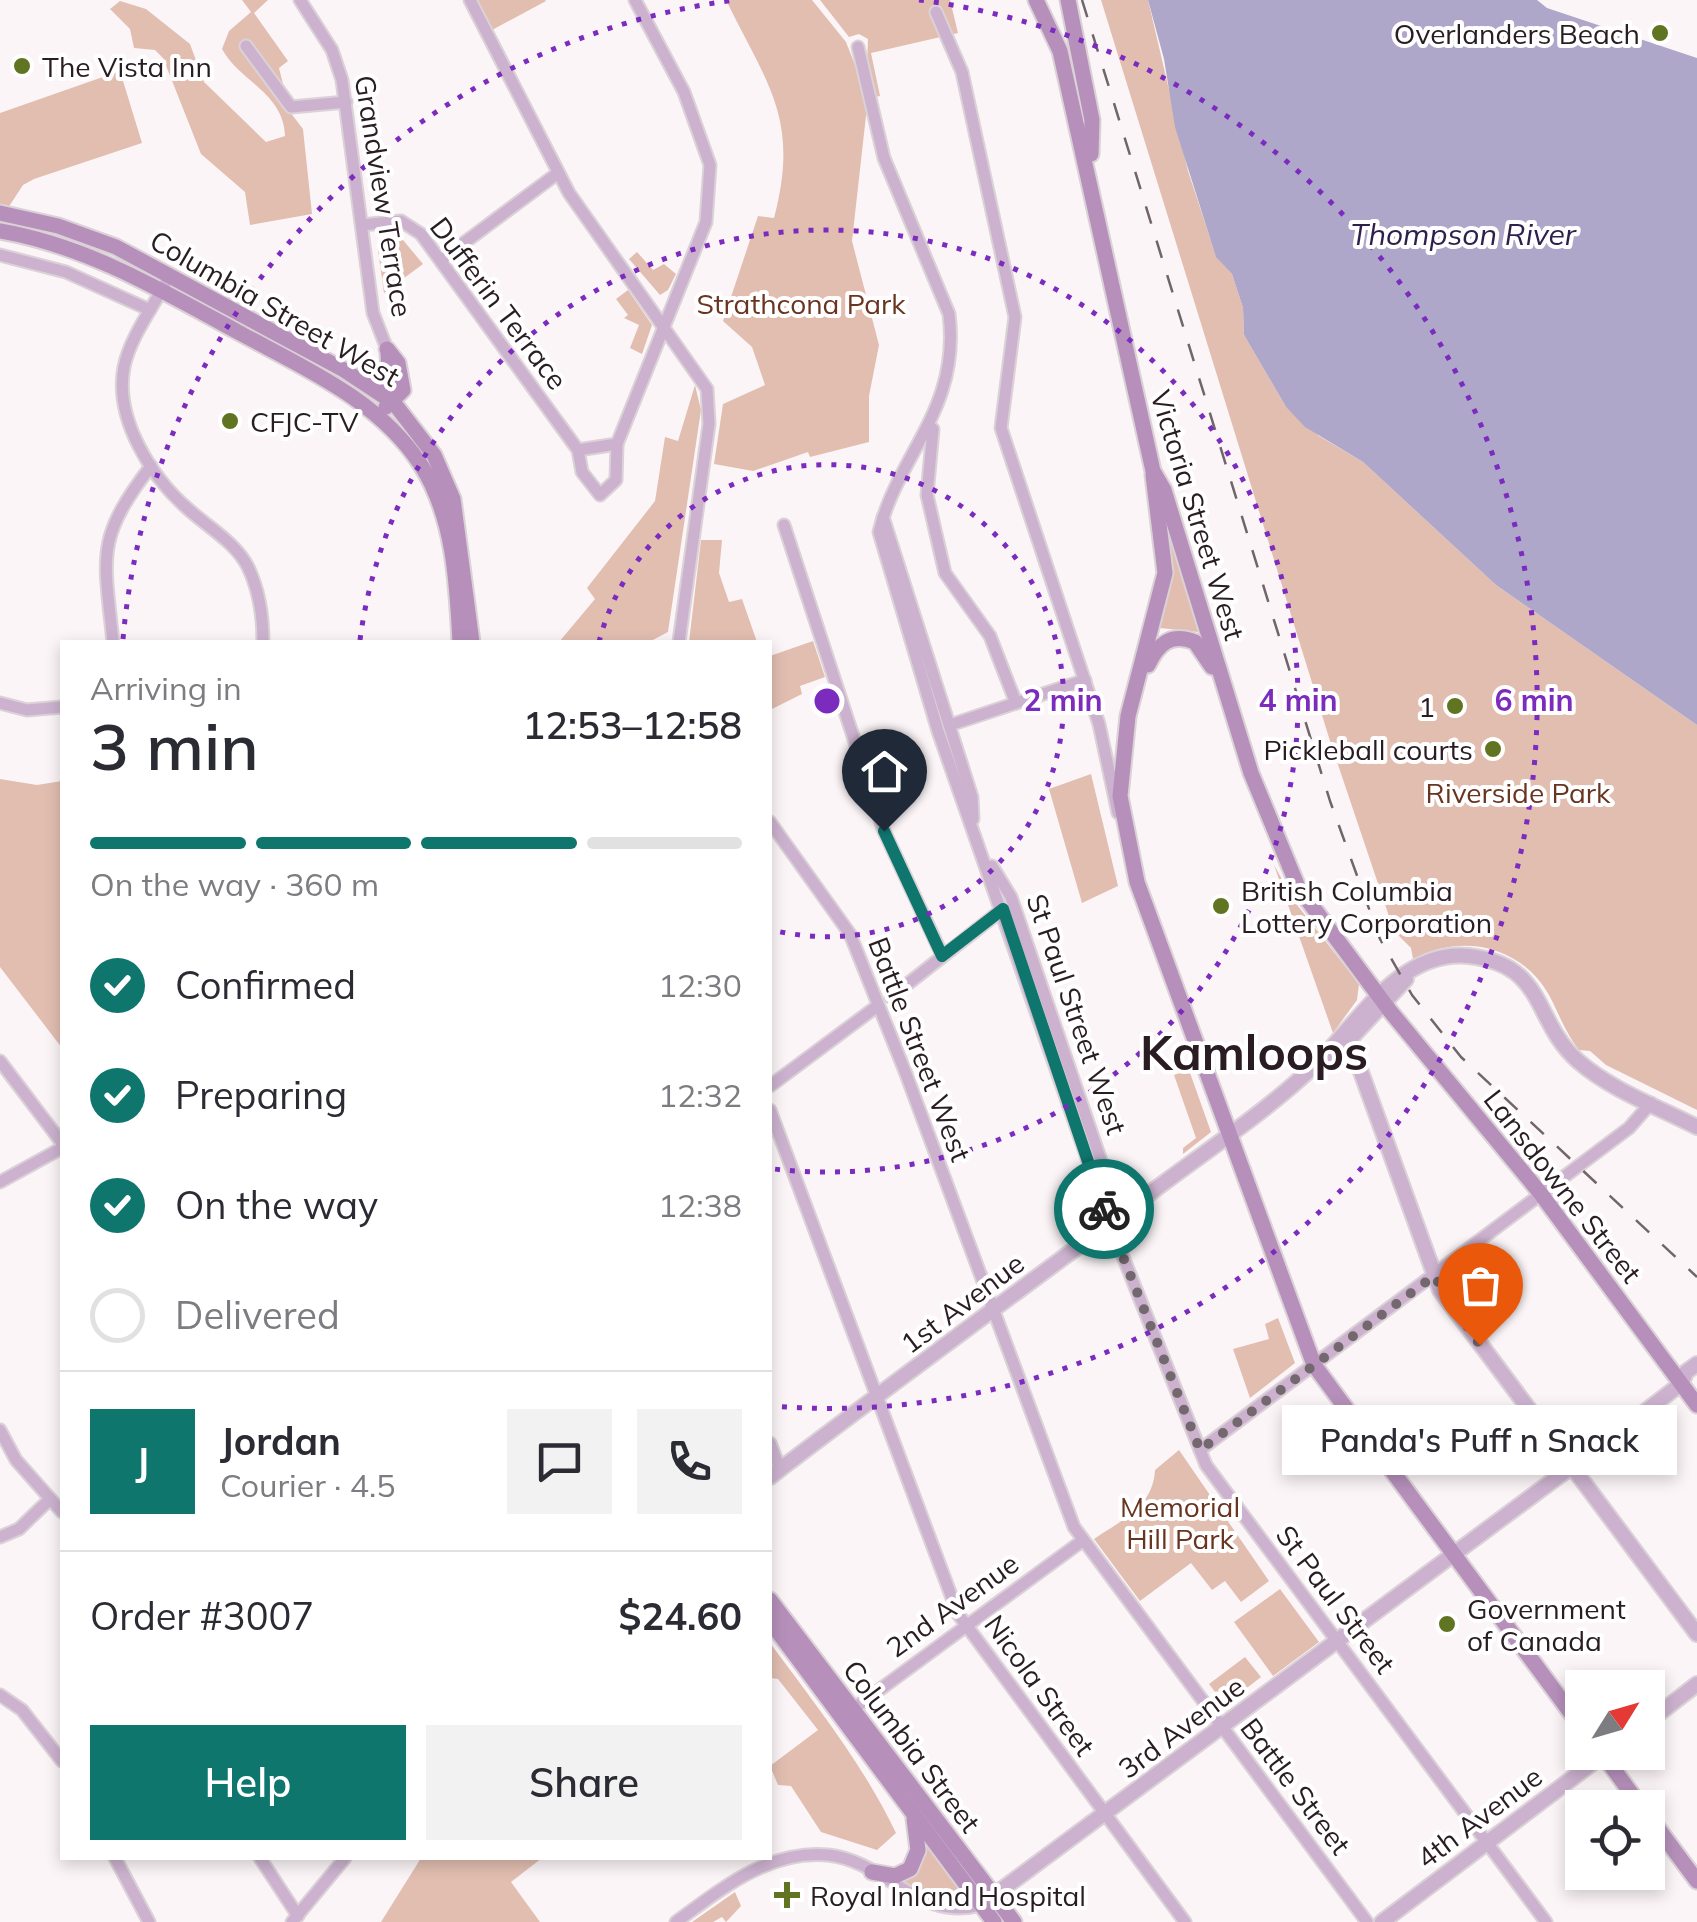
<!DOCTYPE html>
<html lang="en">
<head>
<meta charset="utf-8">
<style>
  body { margin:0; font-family:Mulish,sans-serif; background:#f2f2f3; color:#2b2b33; height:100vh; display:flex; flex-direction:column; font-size:38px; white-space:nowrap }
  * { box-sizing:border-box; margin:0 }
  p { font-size:32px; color:#7c7c81 }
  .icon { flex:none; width:55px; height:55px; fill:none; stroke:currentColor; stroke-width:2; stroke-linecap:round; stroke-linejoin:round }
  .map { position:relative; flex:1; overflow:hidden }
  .details { position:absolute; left:60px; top:640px; width:712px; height:1220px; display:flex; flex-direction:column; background:#fff; border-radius:0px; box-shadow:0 5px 15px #0003 }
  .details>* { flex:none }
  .needle { width:65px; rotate:53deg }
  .buttons { position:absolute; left:1565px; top:1670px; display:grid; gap:20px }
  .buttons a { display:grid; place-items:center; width:100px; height:100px; border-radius:0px; background:#fff; box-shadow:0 5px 15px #0003; font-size:50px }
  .pin { position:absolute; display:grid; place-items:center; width:85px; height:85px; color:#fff; margin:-102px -42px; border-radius:50% 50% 50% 0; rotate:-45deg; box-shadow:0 0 10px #0007 }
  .pin .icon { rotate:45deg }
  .courier { position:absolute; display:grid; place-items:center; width:100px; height:100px; margin:-50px; border:8px solid #0f766e; border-radius:50%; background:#fff; color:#222; box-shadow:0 2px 12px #0007 }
  .bubble { position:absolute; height:70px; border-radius:0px; background:#fff; box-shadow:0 5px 15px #0003; font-size:32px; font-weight:600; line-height:70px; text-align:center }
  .headline em { font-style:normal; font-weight:600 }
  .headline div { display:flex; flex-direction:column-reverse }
  .headline { display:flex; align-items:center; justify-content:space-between; height:170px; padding:0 30px }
  h1 { font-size:65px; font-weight:600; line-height:75px }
  .bar { display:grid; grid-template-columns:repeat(4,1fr); gap:15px 10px; align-content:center; height:120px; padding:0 30px }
  .bar i { height:12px; border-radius:8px; background:#e1e1e2 }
  .bar .active { background:#0f766e }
  .bar p { grid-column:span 4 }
  .line { display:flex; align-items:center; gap:25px; padding:0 30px; border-top:2px solid #e1e1e2 }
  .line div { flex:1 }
  .round { display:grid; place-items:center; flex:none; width:105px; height:105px; border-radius:0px; background:#f2f2f3 }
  ol { padding:0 30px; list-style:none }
  li { display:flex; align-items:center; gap:30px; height:110px }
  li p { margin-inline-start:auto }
  li .icon { padding:10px; border-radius:50%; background:#0f766e; color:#fff; stroke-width:4 }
  li:last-child { color:#7c7c81 }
  li i { width:55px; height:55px; border:5px solid #e1e1e2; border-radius:50% }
  .action { display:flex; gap:20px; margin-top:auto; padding:20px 30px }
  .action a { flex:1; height:115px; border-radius:0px; background:#0f766e; color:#fff; font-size:40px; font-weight:600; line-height:115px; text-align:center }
  .action a+a { background:#f2f2f3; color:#2b2b33 }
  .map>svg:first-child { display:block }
  .green { fill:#e2beb1 }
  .water { fill:#afa7ca }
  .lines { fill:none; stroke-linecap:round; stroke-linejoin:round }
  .minor-casing { stroke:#dad2d6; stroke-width:15 }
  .tertiary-casing { stroke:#dad2d6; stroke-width:18 }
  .secondary-casing { stroke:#dad2d6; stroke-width:19 }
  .minor { stroke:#ccb2cf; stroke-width:11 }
  .tertiary { stroke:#ccb2cf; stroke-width:14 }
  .secondary { stroke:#b690bb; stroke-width:15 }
  .rail { stroke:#70656a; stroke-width:2.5; stroke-dasharray:18 18; stroke-linecap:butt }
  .done { stroke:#73686d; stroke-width:10; stroke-dasharray:0 18 }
  .route { stroke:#0f766e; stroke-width:12 }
  .ring { fill:none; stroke:#7b2cbf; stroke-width:5; stroke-dasharray:5 10 }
  .poi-dot { fill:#617422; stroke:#fff; stroke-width:4 }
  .labels { text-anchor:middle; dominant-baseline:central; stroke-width:8; stroke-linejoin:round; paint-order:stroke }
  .poi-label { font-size:28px; fill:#291c22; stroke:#fff; text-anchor:start }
  .street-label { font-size:28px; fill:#291c22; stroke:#fff }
  .park-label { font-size:28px; fill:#693521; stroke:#fff }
  .water-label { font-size:30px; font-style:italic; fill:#2e1f4c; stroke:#fff }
  .town-label { font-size:48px; font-weight:bold; fill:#291c22; stroke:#fff }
  .centre { fill:#7b2cbf; stroke:#fff; stroke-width:5 }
  .ring-label { font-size:30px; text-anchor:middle; font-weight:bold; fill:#7b2cbf; stroke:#fff; stroke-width:8; stroke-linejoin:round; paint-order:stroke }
</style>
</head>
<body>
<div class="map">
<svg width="1697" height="1922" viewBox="0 0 1697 1922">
  <rect width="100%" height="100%" fill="#fcf5f8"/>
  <g class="green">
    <path d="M242,0H268L254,13L288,61L279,68L290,112L303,129L312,214L250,225L245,192L201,154L163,58L155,50L134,48L130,29L110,9L120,1L146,9L190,44L204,82L266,142L285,136C284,93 239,81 222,49L229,31L251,12Z"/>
    <path d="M477,0H545L546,1L492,30Z"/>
    <path d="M726,0H812L846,42L868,98L852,241L879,345L869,396V442L810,457L808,452L753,471L714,464L723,404L765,385L752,347L723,321L758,216L774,218C800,119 768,86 726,0Z"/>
    <path d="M820,0H950L958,33L871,53L880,96L875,97L867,62L868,39L859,34L849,37Z"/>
    <path d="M1101,0H1148L1188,171L1216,256L1232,274L1243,308L1244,335L1286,407L1319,436L1363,462L1496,585L1697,725V1110L1606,1065L1590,1051L1579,1050C1565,1032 1559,1014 1549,995C1521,945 1461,933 1413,959L1411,948L1394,931L1330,741Z"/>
    <path d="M120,71L142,143L34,179L23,185L6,211L0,210V113Z"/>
    <path d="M388,237L403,240L423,264L384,293L377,243Z"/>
    <path d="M637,252L653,270L664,264L676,274L668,290L660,295L629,259Z"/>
    <path d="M628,290L652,325L642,354L630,348L639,325L624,318L628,315L616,299Z"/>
    <path d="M695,385L701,410L668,632L649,642H559L595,599L587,588L655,501L665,437L678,441Z"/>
    <path d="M701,540H722L719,573L729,602L742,599L757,642H689Z"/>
    <path d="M1171,541L1201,630L1198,632L1160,628L1171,577Z"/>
    <path d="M813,641L825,677L800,686L802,694L770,710V656Z"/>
    <path d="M1091,774L1118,886L1082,903L1049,789Z"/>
    <path d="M0,779L37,785L62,781V1048L0,967Z"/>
    <path d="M1274,865L1294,901L1359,984L1357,1000L1333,1033Z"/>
    <path d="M1189,1070L1211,1132L1183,1154V1148L1196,1138L1174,1075Z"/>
    <path d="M1278,1318L1295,1363L1250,1398L1233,1349L1269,1339L1265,1324Z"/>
    <path d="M1179,1450L1269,1581L1241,1602L1225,1581L1212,1590L1191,1563L1140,1601L1094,1539C1123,1519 1153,1507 1155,1470Z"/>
    <path d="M1280,1589L1319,1642L1273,1676L1234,1622Z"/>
    <path d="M770,1643C815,1704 863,1764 896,1833L877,1850L821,1832L791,1786L778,1785L770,1766L818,1730L778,1679L770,1678Z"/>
    <path d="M1245,1657L1261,1677L1225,1705L1209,1684Z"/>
    <path d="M924,1840L964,1892L958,1895L963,1901L935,1903L898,1881Z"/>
    <path d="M421,1858H542L511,1882L540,1922H381Z"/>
    <path d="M735,1892L741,1906L726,1922L722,1917L713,1922H692Z"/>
  </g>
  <path class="water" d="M1148,0H1537L1547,8L1697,58V725L1496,585L1363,462L1305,427L1286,407L1244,335L1243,308L1232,274L1216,257L1175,127L1164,59Z"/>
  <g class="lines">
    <defs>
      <g id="minor">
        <path d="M300,0L332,50L342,80L373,313L387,349"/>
        <path d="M470,0L569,193L707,389L709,424L679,642"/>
        <path d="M936,12L962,72L1015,317L1001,428L1099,724L1118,813"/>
        <path d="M246,46L291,107L346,102"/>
        <path d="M858,47L884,158L949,314C961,409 898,454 879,532L938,731L1110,1224L1206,1465L1546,1922"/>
        <path d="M362,225L401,221L421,234L578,450L582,472L600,495L616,480L617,444"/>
        <path d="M0,255L66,272L150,310"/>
        <path d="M441,260L558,173"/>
        <path d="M165,284C151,310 130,338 124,367C114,418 151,477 188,509C208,527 236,543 248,567C259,590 263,618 263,642"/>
        <path d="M933,429L927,495L945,573L990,636L1016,703"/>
        <path d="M578,450L617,444L706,222L710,165L684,92L635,0"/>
        <path d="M883,517L972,797L973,819"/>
        <path d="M784,525L884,831L942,955"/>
        <path d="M113,642C104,555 95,539 151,466"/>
        <path d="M0,703L27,710L62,707"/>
        <path d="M950,725L1085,680"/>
        <path d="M770,822L850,934L906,1074L1074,1527L1367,1922"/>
        <path d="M992,866L1011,897L1112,1193L1110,1215"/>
        <path d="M891,997L1003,909"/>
        <path d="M0,1061L62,1143"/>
        <path d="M770,1086L876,1007"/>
        <path d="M770,1110L958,1614L1185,1922"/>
        <path d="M0,1182L62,1148"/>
        <path d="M0,1430L16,1460L62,1512"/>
        <path d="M770,1443L780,1469"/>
        <path d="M1200,1450L1629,1128L1651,1103"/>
        <path d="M0,1537L19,1529L50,1499"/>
        <path d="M0,1695L22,1710L62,1761"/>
        <path d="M852,1710L1082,1541"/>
        <path d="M115,1858L149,1922"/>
        <path d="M260,1858L298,1916"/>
        <path d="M292,1922L345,1858"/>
        <path d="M676,1922C720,1890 769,1849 828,1855C886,1861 917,1922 981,1905"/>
      </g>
      <g id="tertiary">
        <path d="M1355,1024L1348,1036L1440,1290L1697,1634"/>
        <path d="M1324,1057L1339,1051L1406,979"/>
        <path d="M770,1477C900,1377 1034,1280 1165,1182C1216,1144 1269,1109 1315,1065C1357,1025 1399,949 1469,956C1547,965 1532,1020 1578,1061C1611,1090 1658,1107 1697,1127"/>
        <path d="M1648,1722L1697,1684"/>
        <path d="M985,1902L1629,1424L1682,1383L1686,1372L1697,1364"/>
        <path d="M1382,1922L1607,1752"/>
      </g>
      <g id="secondary">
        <path d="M1036,0L1060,51L1153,471L1164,490L1251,773L1298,887L1390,1011L1541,1194L1697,1405"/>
        <path d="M1068,0L1092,120L1091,154"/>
        <path d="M0,213L58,226L116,247L344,370L394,403L434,455L453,499L472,642"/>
        <path d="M0,231C87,246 161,290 238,332C304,368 379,400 421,465C454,517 457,583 460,642"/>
        <path d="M368,384L380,382L389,371L388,352"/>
        <path d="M386,407L403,390L398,363L387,349"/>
        <path d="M1153,475L1165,573L1128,716L1120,796L1137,882L1314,1365L1582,1728"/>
        <path d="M1148,665C1158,644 1171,632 1195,642L1212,667"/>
        <path d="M770,1600L1014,1922"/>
        <path d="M770,1621L994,1922"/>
        <path d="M1601,1752L1642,1808"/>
        <path d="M1648,1815L1697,1881"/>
        <path d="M872,1872L895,1876L910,1869L918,1850L914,1819"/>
      </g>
    </defs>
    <use href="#minor" class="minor-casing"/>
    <use href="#tertiary" class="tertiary-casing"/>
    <use href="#secondary" class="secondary-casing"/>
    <use href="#minor" class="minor"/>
    <use href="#tertiary" class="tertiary"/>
    <use href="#secondary" class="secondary"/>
    <path class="rail" d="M1082,0L1330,801L1380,939L1412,995L1461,1057L1697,1277"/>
  </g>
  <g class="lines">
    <path class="done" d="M1104,1209L1200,1450L1434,1276L1480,1345"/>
    <path class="route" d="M884,831L942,956L1003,909L1104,1209"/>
  </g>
  <g class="ring">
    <path d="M599 642A236 236 0 1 1 772 930"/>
    <path d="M360 640A471 471 0 1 1 774 1169"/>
    <path d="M123 639A707 707 0 0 1 735 0M919 0A707 707 0 0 1 772 1406"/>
  </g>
  <g class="poi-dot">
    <circle cx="1660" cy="33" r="10"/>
    <circle cx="22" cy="66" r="10"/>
    <circle cx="230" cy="421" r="10"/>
    <circle cx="1455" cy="706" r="10"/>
    <circle cx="1493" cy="749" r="10"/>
    <circle cx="1221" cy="906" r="10"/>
    <circle cx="1447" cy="1624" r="10"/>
    <path d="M782 1880h10v10h10v10h-10v10h-10v-10h-10v-10h10z"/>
  </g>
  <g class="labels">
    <g class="poi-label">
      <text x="1640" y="33" text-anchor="end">Overlanders Beach</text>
      <text x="42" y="66">The Vista Inn</text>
      <text x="250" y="421">CFJC-TV</text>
      <text x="1435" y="706" text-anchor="end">1</text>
      <text x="1473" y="749" text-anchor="end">Pickleball courts</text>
      <text x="1241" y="890">British Columbia<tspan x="1241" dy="32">Lottery Corporation</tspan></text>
      <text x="1467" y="1608">Government<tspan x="1467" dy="32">of Canada</tspan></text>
      <text x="810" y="1895">Royal Inland Hospital</text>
    </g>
    <g class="street-label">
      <text transform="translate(384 196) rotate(81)">Grandview Terrace</text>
      <text transform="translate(499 303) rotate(53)">Dufferin Terrace</text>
      <text transform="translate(275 308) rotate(30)">Columbia Street West</text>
      <text transform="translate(1198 515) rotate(73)">Victoria Street West</text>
      <text transform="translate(1077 1014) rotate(71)">St Paul Street West</text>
      <text transform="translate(920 1049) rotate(69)">Battle Street West</text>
      <text transform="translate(1563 1186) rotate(52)">Lansdowne Street</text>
      <text transform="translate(962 1303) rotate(-37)">1st Avenue</text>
      <text transform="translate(1336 1599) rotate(53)">St Paul Street</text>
      <text transform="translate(952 1605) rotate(-36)">2nd Avenue</text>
      <text transform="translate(1040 1685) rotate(54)">Nicola Street</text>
      <text transform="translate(1181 1727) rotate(-37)">3rd Avenue</text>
      <text transform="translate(912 1746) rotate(53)">Columbia Street</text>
      <text transform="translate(1296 1786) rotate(53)">Battle Street</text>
      <text transform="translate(1479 1817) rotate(-37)">4th Avenue</text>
    </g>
    <g class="park-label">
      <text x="801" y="303">Strathcona Park</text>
      <text x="1518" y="792">Riverside Park</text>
      <text x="1180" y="1506">Memorial<tspan x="1180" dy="32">Hill Park</tspan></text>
    </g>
    <g class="water-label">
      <text x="1463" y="234">Thompson River</text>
    </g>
    <g class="town-label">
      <text x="1254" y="1052">Kamloops</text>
    </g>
  </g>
  <circle cx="827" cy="701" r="15" class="centre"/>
  <g class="ring-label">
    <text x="1063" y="711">2 min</text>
    <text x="1298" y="711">4 min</text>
    <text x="1534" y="711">6 min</text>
  </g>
</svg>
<div class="buttons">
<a><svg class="needle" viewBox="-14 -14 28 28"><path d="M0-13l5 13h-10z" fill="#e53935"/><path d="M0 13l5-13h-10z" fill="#7c7c81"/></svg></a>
<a><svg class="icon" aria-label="locate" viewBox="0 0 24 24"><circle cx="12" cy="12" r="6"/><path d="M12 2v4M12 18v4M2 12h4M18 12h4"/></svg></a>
</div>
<div class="pin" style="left:1480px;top:1345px;background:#ea580c"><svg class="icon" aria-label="bag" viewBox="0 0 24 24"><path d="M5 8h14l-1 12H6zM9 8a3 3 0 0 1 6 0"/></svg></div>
<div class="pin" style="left:884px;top:831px;background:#1f2937"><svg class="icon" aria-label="home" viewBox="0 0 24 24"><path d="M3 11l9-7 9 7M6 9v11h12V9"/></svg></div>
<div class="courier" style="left:1104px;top:1209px"><svg class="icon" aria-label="bike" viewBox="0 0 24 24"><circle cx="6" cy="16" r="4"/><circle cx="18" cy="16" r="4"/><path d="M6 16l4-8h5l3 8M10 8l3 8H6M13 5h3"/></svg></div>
<div class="bubble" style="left:1282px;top:1405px;width:395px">Panda's Puff n Snack</div>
<section class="details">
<div class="headline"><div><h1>3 min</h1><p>Arriving in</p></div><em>12:53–12:58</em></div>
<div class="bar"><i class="active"></i><i class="active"></i><i class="active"></i><i></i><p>On the way · 360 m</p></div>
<ol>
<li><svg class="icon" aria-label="check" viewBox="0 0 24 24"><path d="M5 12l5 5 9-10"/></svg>Confirmed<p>12:30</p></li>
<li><svg class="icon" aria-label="check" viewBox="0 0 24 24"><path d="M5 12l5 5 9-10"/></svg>Preparing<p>12:32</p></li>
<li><svg class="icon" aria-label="check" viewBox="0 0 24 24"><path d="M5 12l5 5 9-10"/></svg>On the way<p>12:38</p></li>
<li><i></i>Delivered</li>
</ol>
<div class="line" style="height:180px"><b class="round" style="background:#0f766e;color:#fff">J</b><div><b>Jordan</b><p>Courier · 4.5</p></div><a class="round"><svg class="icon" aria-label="chat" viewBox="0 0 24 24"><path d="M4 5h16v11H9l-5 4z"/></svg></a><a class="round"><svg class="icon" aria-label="phone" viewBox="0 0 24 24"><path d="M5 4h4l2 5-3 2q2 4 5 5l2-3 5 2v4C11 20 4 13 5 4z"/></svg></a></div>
<div class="line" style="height:130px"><div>Order #3007</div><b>$24.60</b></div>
<div class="action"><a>Help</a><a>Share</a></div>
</section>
</div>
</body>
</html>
